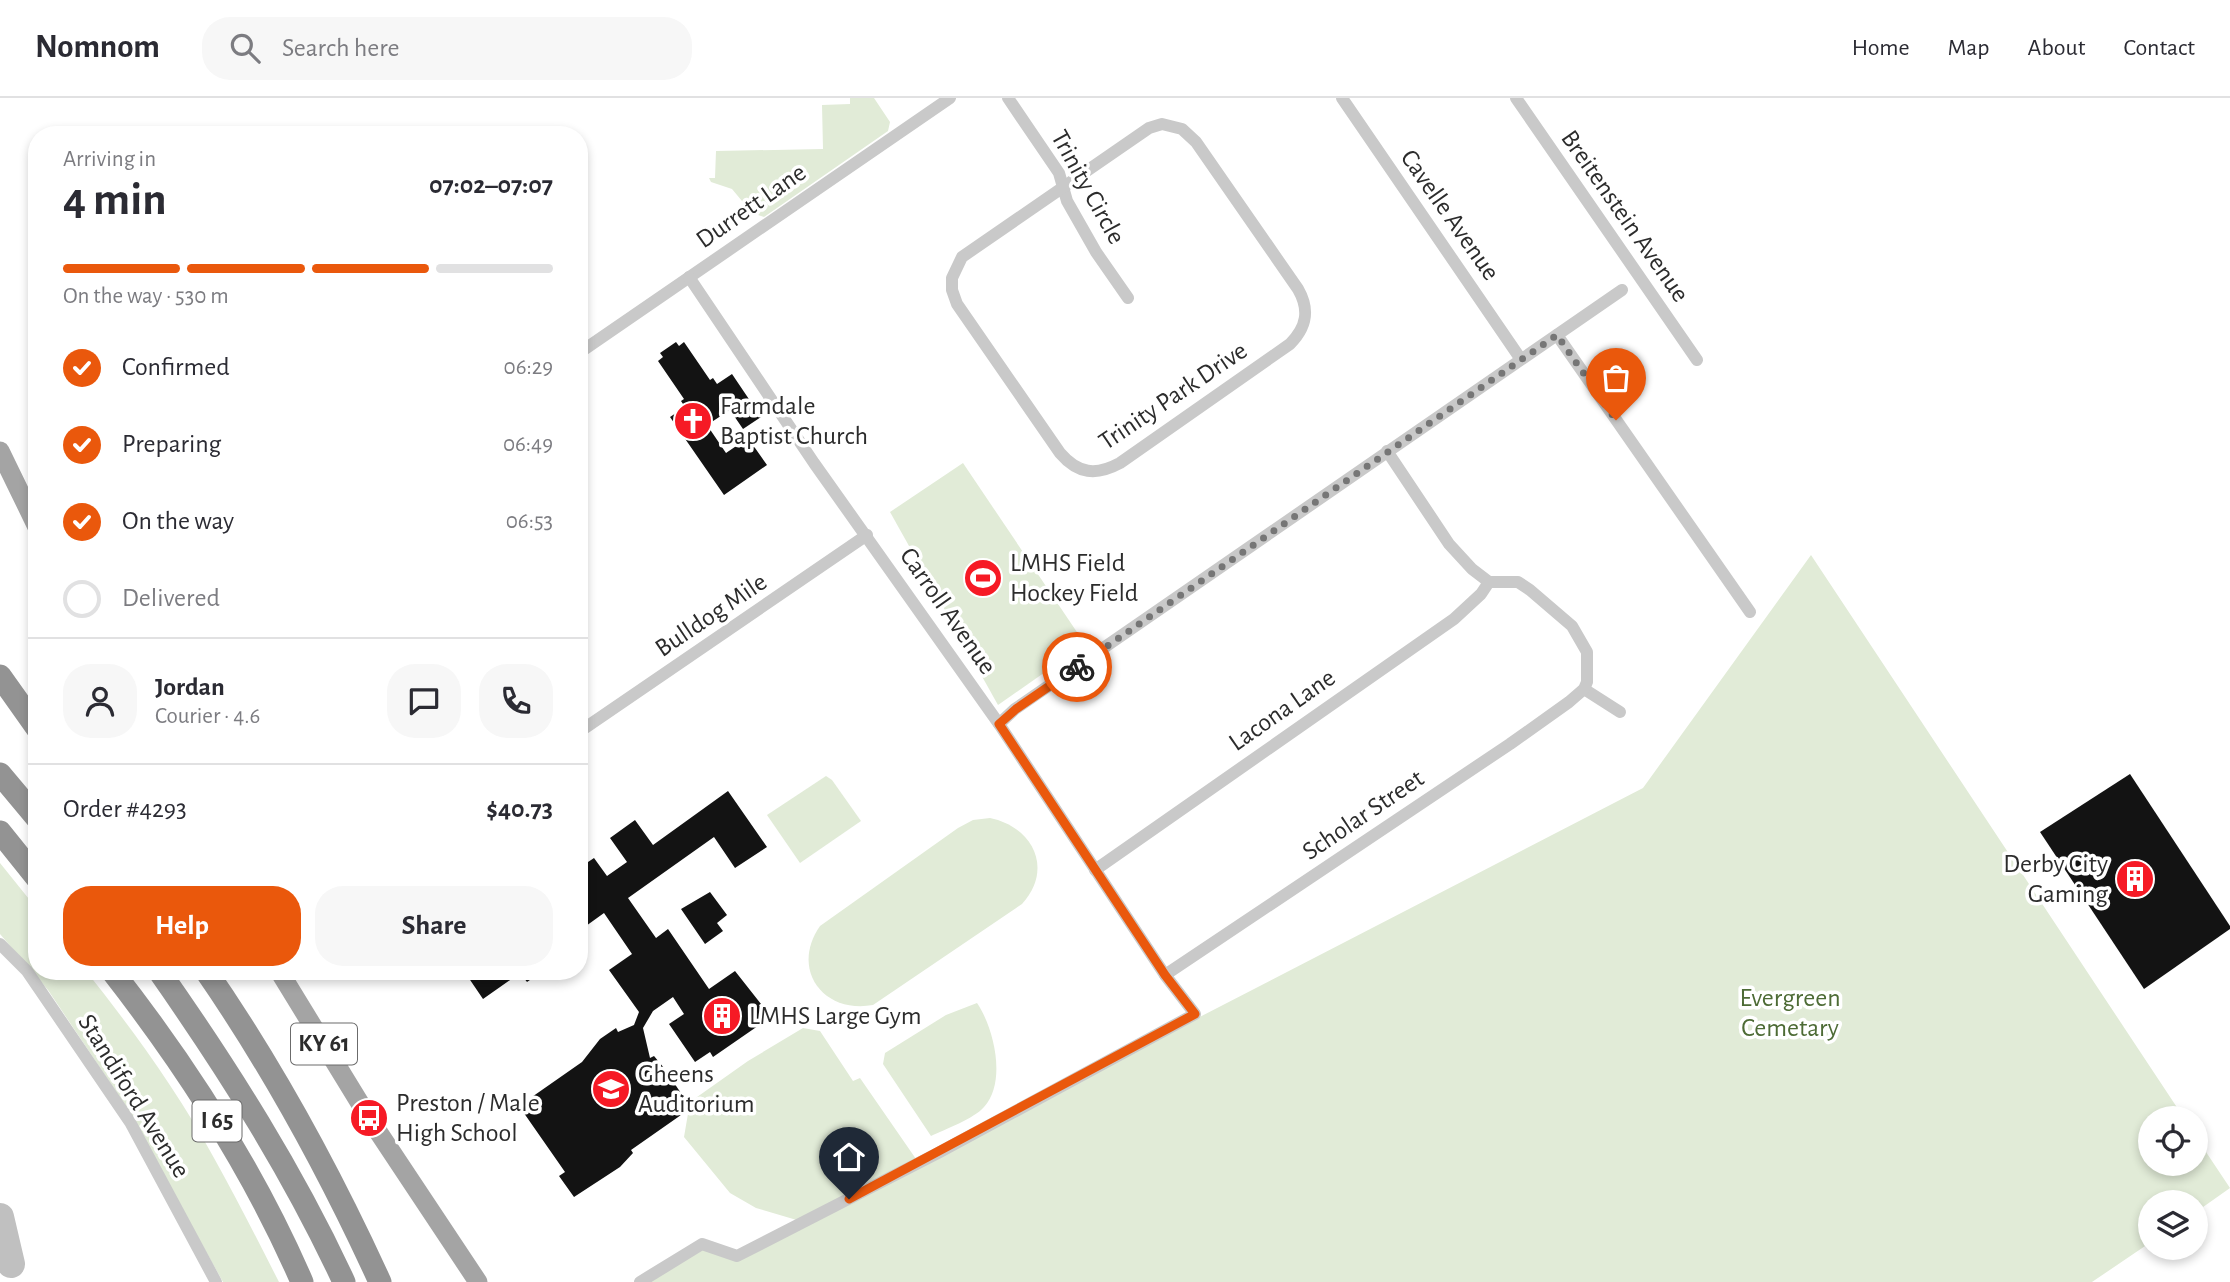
<!DOCTYPE html>
<html lang="en">
<head>
<meta charset="utf-8">
<style>
  body { margin:0; font-family:"Alegreya Sans",sans-serif; background:#f7f7f7; color:#2b2b33; height:100vh; display:flex; flex-direction:column; font-size:26px; white-space:nowrap }
  * { box-sizing:border-box; margin:0 }
  p { font-size:23px; color:#7c7c81 }
  .icon { flex:none; width:38px; height:38px; fill:none; stroke:currentColor; stroke-width:2; stroke-linecap:round; stroke-linejoin:round }
  .map { position:relative; flex:1; overflow:hidden }
  .sheet { position:absolute; left:28px; top:28px; width:560px; height:854px; display:flex; flex-direction:column; background:#fff; border-radius:28px; box-shadow:0 4px 10px #0003 }
  .sheet>* { flex:none }
  .fabs { position:absolute; left:2138px; top:1008px; display:grid; gap:14px }
  .fabs a { display:grid; place-items:center; width:70px; height:70px; border-radius:50%; background:#fff; box-shadow:0 4px 10px #0003; font-size:35px }
  .pin { position:absolute; display:grid; place-items:center; width:60px; height:60px; color:#fff; margin:-72px -30px; border-radius:50% 50% 50% 0; rotate:-45deg; box-shadow:0 0 7px #0007 }
  .pin .icon { rotate:45deg }
  .courier { position:absolute; display:grid; place-items:center; width:70px; height:70px; margin:-35px; border:5px solid #ea580c; border-radius:50%; background:#fff; color:#222; box-shadow:0 2px 9px #0007 }
  .overview em { font-style:normal; font-weight:600 }
  .overview div { display:flex; flex-direction:column-reverse }
  .overview { display:flex; align-items:center; justify-content:space-between; height:119px; padding:0 35px }
  h1 { font-size:46px; font-weight:600; line-height:52px }
  .bar { display:grid; grid-template-columns:repeat(4,1fr); gap:10px 7px; align-content:center; height:84px; padding:0 35px }
  .bar i { height:9px; border-radius:5px; background:#e1e1e2 }
  .bar .on { background:#ea580c }
  .bar p { grid-column:span 4 }
  .line { display:flex; align-items:center; gap:18px; padding:0 35px; border-top:2px solid #e1e1e2 }
  .line div { flex:1 }
  .round { display:grid; place-items:center; flex:none; width:74px; height:74px; border-radius:28px; background:#f7f7f7 }
  ol { padding:0 35px; list-style:none }
  li { display:flex; align-items:center; gap:21px; height:77px }
  li p { margin-inline-start:auto }
  li .icon { padding:7px; border-radius:50%; background:#ea580c; color:#fff; stroke-width:4 }
  li:last-child { color:#7c7c81 }
  li i { width:38px; height:38px; border:4px solid #e1e1e2; border-radius:50% }
  .cta { display:flex; gap:14px; margin-top:auto; padding:14px 35px }
  .cta a { flex:1; height:80px; border-radius:28px; background:#ea580c; color:#fff; font-size:28px; font-weight:600; line-height:80px; text-align:center }
  .cta a+a { background:#f7f7f7; color:#2b2b33 }
  header { display:flex; align-items:center; gap:42px; box-sizing:border-box; height:98px; padding:0 35px; background:#fff; border-bottom:2px solid #e1e1e2 }
  header strong { font-size:33px }
  nav { display:flex; gap:38px; margin-inline-start:auto; font-size:24px }
  .search { width:490px; height:63px; background:#f7f7f7; display:flex; align-items:center; gap:18px; box-sizing:border-box; padding:0 24px; border-radius:28px; color:#7c7c81; font-size:26px }
  .map>svg:first-child { display:block }
  .green { fill:#e1ebd7 }
  .lines { fill:none; stroke-linecap:round; stroke-linejoin:round }
  .taxiway { stroke:#c0c0c0; stroke-width:28 }
  .building { fill:#131313 }
  .street { stroke:#c9c9c9; stroke-width:12 }
  .primary { stroke:#a4a4a4; stroke-width:19 }
  .highway { stroke:#939393; stroke-width:23 }
  .done { stroke:#767676; stroke-width:7; stroke-dasharray:0 12.6 }
  .route { stroke:#ea580c; stroke-width:9 }
  .labels { text-anchor:middle; dominant-baseline:central; stroke-width:7; stroke-linejoin:round; paint-order:stroke }
  .shield { fill:#fff; stroke:#6b6b6b; stroke-width:2 }
  .shield-label { font-size:24px; font-weight:bold; fill:#2c2c2c }
  .street-label { font-size:26px; fill:#2c2c2c; stroke:#fff }
  .poi-label { font-size:26px; fill:#2c2c2c; stroke:#fff; text-anchor:start }
  .park-label { font-size:26px; fill:#4d6b35; stroke:#fff }
</style>
</head>
<body>
<header>
<strong>Nomnom</strong>
<div class="search"><svg class="icon" aria-label="search" viewBox="0 0 24 24"><circle cx="10" cy="10" r="6"/><path d="M15 15l6 6"/></svg>Search here</div>
<nav><a>Home</a><a>Map</a><a>About</a><a>Contact</a></nav>
</header>
<div class="map">
<svg width="2230" height="1184" viewBox="0 0 2230 1184">
  <rect width="100%" height="100%" fill="#fff"/>
  <g class="green">
    <path d="M850,0H874L890,24L888,33L764,119L752,115L732,91L711,84L709,80H715L716,53L823,51L822,7L850,6Z"/>
    <path d="M963,365L1085,546L998,607L890,414Z"/>
    <path d="M1811,457L2184,1020H2151V1066H2196V1039L2230,1090L2196,1114V1104H2151V1144L2092,1184H640L702,1146L737,1158L1643,690Z"/>
    <path d="M826,678L832,682L861,723L800,765L767,717Z"/>
    <path d="M990,720C1033,729 1054,771 1022,806L873,907C823,916 790,871 820,828L958,730L973,722Z"/>
    <path d="M0,765L37,811V873H86C133,932 178,994 214,1060C237,1101 258,1143 279,1184H223L121,1001L48,892L0,836Z"/>
    <path d="M977,905C994,930 1007,984 984,1009C975,1020 944,1032 931,1038L883,966L885,955L946,917Z"/>
    <path d="M803,930L820,933L853,983L860,980L916,1061L800,1123L756,1110L730,1095L684,1039L690,1004L748,963Z"/>
  </g>
  <g class="lines">
    <path class="taxiway" d="M0,1119L11,1166"/>
  </g>
  <g class="building">
    <path d="M676,244L679,248L684,244L710,282L713,280L717,286L732,276L761,319L743,331L730,312L707,327L726,355L748,340L767,367L724,397L670,319L685,309L681,303L684,301L658,263L663,259L660,255Z"/>
    <path d="M2130,676L2230,828V831L2144,891L2040,734Z"/>
    <path d="M728,693L767,749L735,770L714,739L628,800L656,840L668,831L709,891L735,873L761,906L759,907L766,917L762,920L765,923L713,959L710,954L695,964L669,926L684,916L673,899L653,913L643,930L650,960L654,958L664,970L691,1010L631,1052L633,1055L620,1069L574,1099L559,1078L565,1074L519,1008L582,964L600,941L616,930L618,934L634,927L639,914L609,872L632,856L604,815L579,833V770L594,760L607,778L627,764L610,740L635,722L653,747Z"/>
    <path d="M710,794L727,817L717,825L723,833L705,846L681,811Z"/>
    <path d="M464,873H543L527,884L520,875L483,901Z"/>
  </g>
  <g class="lines">
    <g class="street">
      <path d="M1008,0L1059,75L1067,103L1096,154L1128,200"/>
      <path d="M1342,0L1520,260"/>
      <path d="M1516,0L1697,262"/>
      <path d="M1162,26L1182,31L1196,44L1298,191C1310,212 1307,229 1290,246L1120,365C1096,378 1078,376 1060,355L957,206L952,192V180L962,159L1149,30Z"/>
      <path d="M1557,237L1750,514"/>
      <path d="M579,255L950,0"/>
      <path d="M1584,591L1620,614"/>
      <path d="M999,626L1015,611L1622,192"/>
      <path d="M579,634L867,437"/>
      <path d="M1095,772L1454,521L1481,496L1489,484"/>
      <path d="M0,846L27,873L130,1024L216,1184"/>
      <path d="M1165,877L1510,646L1569,604L1584,591L1587,584V554L1572,528L1530,492L1518,484H1489L1472,471L1449,446L1387,353"/>
      <path d="M640,1184L702,1146L737,1158L938,1055L1195,916L1165,877L999,626L814,365L689,179"/>
    </g>
    <g class="primary">
      <path d="M0,353L37,429"/>
      <path d="M279,873L369,1020L478,1184"/>
    </g>
    <g class="highway">
      <path d="M0,578L37,630"/>
      <path d="M0,676L37,720"/>
      <path d="M0,734L37,780"/>
      <path d="M112,873C187,969 254,1073 302,1184"/>
      <path d="M159,873C229,973 293,1074 344,1184"/>
      <path d="M206,873C273,970 331,1077 380,1184"/>
    </g>
  </g>
  <g class="lines">
    <path class="done" d="M1077,569L1557,237L1616,322"/>
    <path class="route" d="M849,1101L1195,916L1165,877L999,626L1016,611L1077,569"/>
  </g>
  <defs>
    <symbol id="church-disc" viewBox="-11 -11 22 22"><circle r="9.5" fill="#f61a25" stroke="#fff"/><path d="M-1.2-6h2.4v3.5h3.3v2.4h-3.3V6h-2.4V-.1h-3.3v-2.4h3.3Z" fill="#fff"/></symbol>
    <symbol id="stadium-disc" viewBox="-11 -11 22 22"><circle r="9.5" fill="#f61a25" stroke="#fff"/><path d="M0-5a6.5 5 0 1 0 0 10a6.5 5 0 1 0 0-10ZM-3.5-1.8h7v3.6h-7Z" fill="#fff"/></symbol>
    <symbol id="building-disc" viewBox="-11 -11 22 22"><circle r="9.5" fill="#f61a25" stroke="#fff"/><path d="M-4-6H4V6H1V3H-1V6H-4ZM-2.5-4.3h1.7v1.8h-1.7ZM.8-4.3h1.7v1.8H.8ZM-2.5-1h1.7V.8h-1.7ZM.8-1h1.7V.8H.8Z" fill="#fff"/></symbol>
    <symbol id="school-disc" viewBox="-11 -11 22 22"><circle r="9.5" fill="#f61a25" stroke="#fff"/><path d="M0-5L7-2L0 1L-7-2ZM-4 1L0 2.5L4 1V4Q0 6-4 4Z" fill="#fff"/></symbol>
    <symbol id="bus-disc" viewBox="-11 -11 22 22"><circle r="9.5" fill="#f61a25" stroke="#fff"/><path d="M-5-6H5V4H4V6H2V4H-2V6H-4V4H-5ZM-3.5-4V0h7V-4ZM-3.5 1.2v1.5H-2V1.2ZM2 1.2v1.5H3.5V1.2Z" fill="#fff"/></symbol>
  </defs>
  <g fill-rule="evenodd">
    <use href="#church-disc" x="671" y="301" width="44" height="44"/>
    <use href="#stadium-disc" x="961" y="458" width="44" height="44"/>
    <use href="#building-disc" x="2113" y="759" width="44" height="44"/>
    <use href="#building-disc" x="700" y="896" width="44" height="44"/>
    <use href="#school-disc" x="589" y="969" width="44" height="44"/>
    <use href="#bus-disc" x="347" y="998" width="44" height="44"/>
  </g>
  <g class="labels">
    <g class="shield">
      <rect x="291" y="925.5" width="66" height="41" rx="5"/>
      <rect x="192.5" y="1002.5" width="49" height="41" rx="5"/>
    </g>
    <g class="shield-label">
      <text x="324" y="946">KY 61</text>
      <text x="217" y="1023">I 65</text>
    </g>
    <g class="street-label">
      <text transform="translate(1088 89) rotate(61)">Trinity Circle</text>
      <text transform="translate(751 108) rotate(-35)">Durrett Lane</text>
      <text transform="translate(1450 117) rotate(55)">Cavelle Avenue</text>
      <text transform="translate(1625 118) rotate(55)">Breitenstein Avenue</text>
      <text transform="translate(1173 298) rotate(-34)">Trinity Park Drive</text>
      <text transform="translate(948 513) rotate(55)">Carroll Avenue</text>
      <text transform="translate(711 517) rotate(-34)">Bulldog Mile</text>
      <text transform="translate(1282 612) rotate(-35)">Lacona Lane</text>
      <text transform="translate(1363 717) rotate(-34)">Scholar Street</text>
      <text transform="translate(134 998) rotate(58)">Standiford Avenue</text>
    </g>
    <g class="poi-label">
      <text x="720" y="308">Farmdale<tspan x="720" dy="30">Baptist Church</tspan></text>
      <text x="1010" y="465">LMHS Field<tspan x="1010" dy="30">Hockey Field</tspan></text>
      <text x="2108" y="766" text-anchor="end">Derby City<tspan x="2108" dy="30">Gaming</tspan></text>
      <text x="749" y="918">LMHS Large Gym</text>
      <text x="638" y="976">Gheens<tspan x="638" dy="30">Auditorium</tspan></text>
      <text x="396" y="1005">Preston / Male<tspan x="396" dy="30">High School</tspan></text>
    </g>
    <g class="park-label">
      <text x="1790" y="900">Evergreen<tspan x="1790" dy="30">Cemetary</tspan></text>
    </g>
  </g>
</svg>
<div class="fabs">
<a><svg class="icon" aria-label="locate" viewBox="0 0 24 24"><circle cx="12" cy="12" r="6"/><path d="M12 2v4M12 18v4M2 12h4M18 12h4"/></svg></a>
<a><svg class="icon" aria-label="layers" viewBox="0 0 24 24"><path d="M12 4l9 5-9 5-9-5zM3 14l9 5 9-5"/></svg></a>
</div>
<div class="pin" style="left:1616px;top:322px;background:#ea580c"><svg class="icon" aria-label="bag" viewBox="0 0 24 24"><path d="M5 8h14l-1 12H6zM9 8a3 3 0 0 1 6 0"/></svg></div>
<div class="pin" style="left:849px;top:1101px;background:#1f2937"><svg class="icon" aria-label="home" viewBox="0 0 24 24"><path d="M3 11l9-7 9 7M6 9v11h12V9"/></svg></div>
<div class="courier" style="left:1077px;top:569px"><svg class="icon" aria-label="bike" viewBox="0 0 24 24"><circle cx="6" cy="16" r="4"/><circle cx="18" cy="16" r="4"/><path d="M6 16l4-8h5l3 8M10 8l3 8H6M13 5h3"/></svg></div>
<section class="sheet">
<div class="overview"><div><h1>4 min</h1><p>Arriving in</p></div><em>07:02–07:07</em></div>
<div class="bar"><i class="on"></i><i class="on"></i><i class="on"></i><i></i><p>On the way · 530 m</p></div>
<ol>
<li><svg class="icon" aria-label="check" viewBox="0 0 24 24"><path d="M5 12l5 5 9-10"/></svg>Confirmed<p>06:29</p></li>
<li><svg class="icon" aria-label="check" viewBox="0 0 24 24"><path d="M5 12l5 5 9-10"/></svg>Preparing<p>06:49</p></li>
<li><svg class="icon" aria-label="check" viewBox="0 0 24 24"><path d="M5 12l5 5 9-10"/></svg>On the way<p>06:53</p></li>
<li><i></i>Delivered</li>
</ol>
<div class="line" style="height:126px"><a class="round"><svg class="icon" aria-label="person" viewBox="0 0 24 24"><circle cx="12" cy="8" r="4"/><path d="M4 21q1-7 8-7t8 7"/></svg></a><div><b>Jordan</b><p>Courier · 4.6</p></div><a class="round"><svg class="icon" aria-label="chat" viewBox="0 0 24 24"><path d="M4 5h16v11H9l-5 4z"/></svg></a><a class="round"><svg class="icon" aria-label="phone" viewBox="0 0 24 24"><path d="M5 4h4l2 5-3 2q2 4 5 5l2-3 5 2v4C11 20 4 13 5 4z"/></svg></a></div>
<div class="line" style="height:91px"><div>Order #4293</div><b>$40.73</b></div>
<div class="cta"><a>Help</a><a>Share</a></div>
</section>
</div>
</body>
</html>
